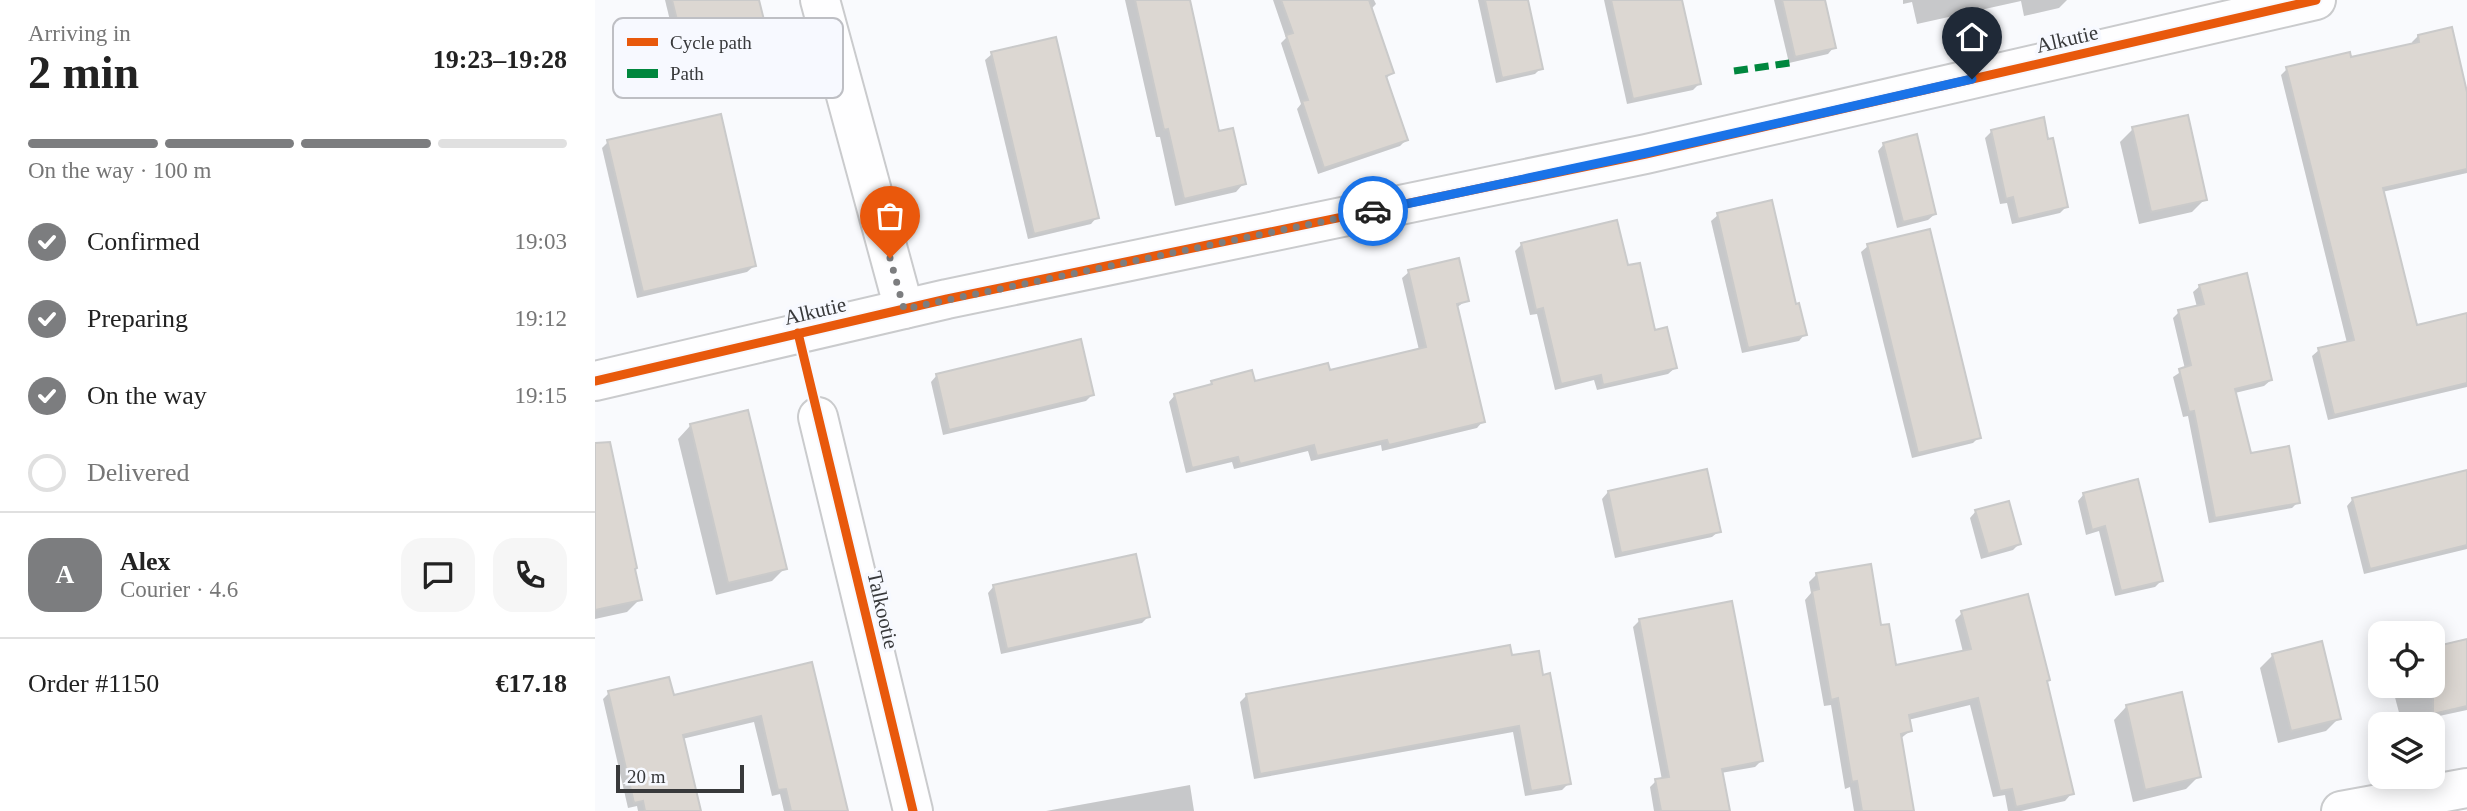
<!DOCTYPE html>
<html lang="en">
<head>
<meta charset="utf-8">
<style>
  body { margin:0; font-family:Georgia,serif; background:#f6f6f6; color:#222; height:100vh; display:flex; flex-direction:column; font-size:26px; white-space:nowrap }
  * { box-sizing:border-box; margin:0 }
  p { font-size:23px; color:#767676 }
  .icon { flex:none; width:38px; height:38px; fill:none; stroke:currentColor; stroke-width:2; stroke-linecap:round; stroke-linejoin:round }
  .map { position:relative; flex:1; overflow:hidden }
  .sheet { display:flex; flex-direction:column; background:#fff; width:595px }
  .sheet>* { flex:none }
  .controls { position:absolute; left:1773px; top:621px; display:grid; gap:14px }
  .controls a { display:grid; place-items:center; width:77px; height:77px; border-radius:14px; background:#fff; box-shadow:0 4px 18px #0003; font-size:35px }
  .scale { position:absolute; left:21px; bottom:18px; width:128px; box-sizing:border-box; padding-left:7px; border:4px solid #38393b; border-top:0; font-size:19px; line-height:24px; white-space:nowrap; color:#38393b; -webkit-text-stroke:5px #f7f9ff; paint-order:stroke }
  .pin { position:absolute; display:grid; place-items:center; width:60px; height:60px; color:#fff; margin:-72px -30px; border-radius:50% 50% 50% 0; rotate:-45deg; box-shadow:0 0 7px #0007 }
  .pin .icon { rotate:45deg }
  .courier { position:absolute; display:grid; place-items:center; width:70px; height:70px; margin:-35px; border:5px solid #1a73e8; border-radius:50%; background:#fff; color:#222; box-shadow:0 2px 9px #0007 }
  .overview em { font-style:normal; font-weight:700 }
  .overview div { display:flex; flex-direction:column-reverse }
  .overview { display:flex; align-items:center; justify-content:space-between; height:119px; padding:0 28px }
  h1 { font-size:46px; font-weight:700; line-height:52px }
  .bar { display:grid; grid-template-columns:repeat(4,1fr); gap:10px 7px; align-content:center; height:84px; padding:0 28px }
  .bar i { height:9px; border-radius:5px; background:#e0e0e0 }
  .bar .on { background:#7c7d7f }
  .bar p { grid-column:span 4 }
  .line { display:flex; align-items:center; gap:18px; padding:0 28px; border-top:2px solid #e0e0e0 }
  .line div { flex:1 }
  .round { display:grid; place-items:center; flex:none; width:74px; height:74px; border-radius:21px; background:#f6f6f6 }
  ol { padding:0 28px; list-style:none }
  li { display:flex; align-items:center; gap:21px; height:77px }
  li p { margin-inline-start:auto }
  li .icon { padding:7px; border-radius:50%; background:#7c7d7f; color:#fff; stroke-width:4 }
  li:last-child { color:#767676 }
  li i { width:38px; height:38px; border:4px solid #e0e0e0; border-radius:50% }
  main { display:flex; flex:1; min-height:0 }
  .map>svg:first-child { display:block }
  .shadow { fill:#0003 }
  .building { fill:#dcd7d2; stroke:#cacaca; stroke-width:2 }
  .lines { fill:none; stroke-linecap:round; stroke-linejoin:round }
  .minor-casing { stroke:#cacbcd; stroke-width:42 }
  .minor { stroke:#fefeff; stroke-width:38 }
  .quiet { stroke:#00873e; stroke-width:7; stroke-dasharray:14 7; stroke-linecap:butt }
  .cycleway-casing { stroke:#f7f9ff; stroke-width:13 }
  .cycleway { stroke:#e8590c; stroke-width:9 }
  .done { stroke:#7c7d7f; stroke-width:7; stroke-dasharray:0 12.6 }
  .route { stroke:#1a73e8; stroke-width:9 }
  .labels { text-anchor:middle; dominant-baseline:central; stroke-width:7; stroke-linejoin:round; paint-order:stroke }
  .street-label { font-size:21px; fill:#38393b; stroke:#f7f9ff }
  .key { fill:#f7f9ff; stroke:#bebfc4; stroke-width:2 }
  .key-label { font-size:19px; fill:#38393b }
</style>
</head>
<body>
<main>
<section class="sheet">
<div class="overview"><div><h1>2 min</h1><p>Arriving in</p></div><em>19:23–19:28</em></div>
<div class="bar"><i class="on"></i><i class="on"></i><i class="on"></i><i></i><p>On the way · 100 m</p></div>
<ol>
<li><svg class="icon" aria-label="check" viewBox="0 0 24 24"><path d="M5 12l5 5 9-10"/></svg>Confirmed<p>19:03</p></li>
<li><svg class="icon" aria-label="check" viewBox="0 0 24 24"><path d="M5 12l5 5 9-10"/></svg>Preparing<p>19:12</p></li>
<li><svg class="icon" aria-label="check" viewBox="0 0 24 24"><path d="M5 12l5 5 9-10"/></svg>On the way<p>19:15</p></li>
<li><i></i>Delivered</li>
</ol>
<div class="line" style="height:126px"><b class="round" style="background:#7c7d7f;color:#fff">A</b><div><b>Alex</b><p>Courier · 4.6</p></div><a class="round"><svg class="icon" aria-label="chat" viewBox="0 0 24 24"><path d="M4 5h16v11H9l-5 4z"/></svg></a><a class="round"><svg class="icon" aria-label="phone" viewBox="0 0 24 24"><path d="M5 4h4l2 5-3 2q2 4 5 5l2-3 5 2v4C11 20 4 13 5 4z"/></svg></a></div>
<div class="line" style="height:91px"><div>Order #1150</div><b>€17.18</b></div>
</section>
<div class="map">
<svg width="1872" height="811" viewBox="0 0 1872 811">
  <rect width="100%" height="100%" fill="#f9fafd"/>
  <g class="shadow">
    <path d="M70,0H163L173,44L167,50L87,70Z"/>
    <path d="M530,0H593L622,133L649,183L641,192L580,206L565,137H561Z"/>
    <path d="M678,0H779L781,4L775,10L797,72L791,79L811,140L805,146L723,174L702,109L706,104L686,43L691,38Z"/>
    <path d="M883,0H931L946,68L940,74L901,83Z"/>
    <path d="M1009,0H1085L1104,84L1098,90L1032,104Z"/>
    <path d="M1179,0H1228L1239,47L1233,54L1194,63Z"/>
    <path d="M1308,0H1472L1464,8L1429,16L1426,1L1322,24L1317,2L1308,4Z"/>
    <path d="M1823,36L1872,99V173L1787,192L1821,327L1872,315V387L1733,420L1717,356L1724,350L1752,343L1686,75L1692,69L1755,59L1818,45L1817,42Z"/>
    <path d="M397,54L502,217L496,224L433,239L390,60Z"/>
    <path d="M1538,129L1610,199L1597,212L1544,224L1525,142Z"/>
    <path d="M1397,131L1471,207L1465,213L1417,224L1412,203L1405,204L1390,138Z"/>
    <path d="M13,142L159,266L152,272L42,298L7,148Z"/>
    <path d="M1289,144L1340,214L1333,220L1302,228L1283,151Z"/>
    <path d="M1123,215L1200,306L1210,334L1204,341L1147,353L1116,221Z"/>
    <path d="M927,244L1032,268L1059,332L1080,368L1073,374L1002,390L999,380L960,390L942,314L935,315L920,251Z"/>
    <path d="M1273,246L1384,437L1378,443L1317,458L1266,252Z"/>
    <path d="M814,272L872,300L861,308L888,421L882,428L787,451L786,445L716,461L713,451L639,469L637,462L591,473L574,402L580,395L612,387L617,382L658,383L733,372L824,350L807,278Z"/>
    <path d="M1605,286L1676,380L1669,386L1640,393L1655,455L1703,502L1697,508L1614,523L1593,416L1588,417L1578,377L1590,369L1578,318L1584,312L1602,307L1598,292Z"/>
    <path d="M342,375L498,394L491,401L348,435L336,382Z"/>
    <path d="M95,426L190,568L177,581L121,595L83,439Z"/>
    <path d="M0,449L45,599L32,612L0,619Z"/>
    <path d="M1872,472V549L1769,574L1752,506L1758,499Z"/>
    <path d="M1013,492L1124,531L1117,537L1020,558L1007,499Z"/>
    <path d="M1489,494L1566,581L1560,587L1520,596L1504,531L1491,535L1483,501Z"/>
    <path d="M1381,511L1424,544L1418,550L1386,559L1375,518Z"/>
    <path d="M1222,574L1285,627L1300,667L1368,652L1360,620L1367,613L1453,680L1451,683L1477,793L1470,801L1426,811H1413L1410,795L1398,797L1375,705L1313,720L1315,731L1305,739L1318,811H1259L1255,787L1250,789L1236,705L1229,706L1210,600L1216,593L1214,582Z"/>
    <path d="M399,586L553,617L547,623L406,654L393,593Z"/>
    <path d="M1045,620L1166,761L1160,767L1126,773L1133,811H1059L1055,787L1061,781L1067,780L1038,627Z"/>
    <path d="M1872,641V710L1807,724L1797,686H1838V649Z"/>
    <path d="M1678,655L1744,718L1731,731L1683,743L1665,668Z"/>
    <path d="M916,657L974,783L967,790L930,796L918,732L659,779L645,702L651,696Z"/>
    <path d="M216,664L251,811H189L185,794L177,796L159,722L87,739L104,811H43L42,806L33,808L8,699L14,693L77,697Z"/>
    <path d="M1531,707L1604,776L1591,789L1538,802L1519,720Z"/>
    <path d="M595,785L599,811H451Z"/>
  </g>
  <g class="building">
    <path d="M77,0H164L175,44L93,64Z"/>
    <path d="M540,0H595L624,131L638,128L651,184L589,199L573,129L569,130Z"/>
    <path d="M686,0H774L799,73L791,76L813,140L729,168L707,101L713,100L691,35L698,33Z"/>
    <path d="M890,0H933L948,69L907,78Z"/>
    <path d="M1016,0H1087L1106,84L1038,99Z"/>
    <path d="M1187,0H1230L1241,48L1200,57Z"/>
    <path d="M1857,27L1872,92V169L1788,188L1822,325L1872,313V383L1739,415L1723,348L1759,340L1691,67L1755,52L1756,57L1824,42L1823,35Z"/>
    <path d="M461,37L504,218L439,234L396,52Z"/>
    <path d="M126,114L161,266L48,292L12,140Z"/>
    <path d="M1593,115L1612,200L1556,212L1537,127Z"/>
    <path d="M1449,117L1453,139L1458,138L1473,207L1423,219L1418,197L1411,199L1396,130Z"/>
    <path d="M1322,134L1341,214L1308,222L1288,143Z"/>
    <path d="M1177,200L1201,304L1204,303L1212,335L1153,348L1122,213Z"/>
    <path d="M1022,220L1033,265L1045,263L1060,330L1072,327L1082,368L1008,385L1006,375L966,384L948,308L941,310L926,243Z"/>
    <path d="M1335,229L1386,438L1323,453L1272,244Z"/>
    <path d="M864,258L874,301L862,304L890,422L794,445L792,440L722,456L719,445L645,464L643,457L597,468L579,394L617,384L616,381L657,370L660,381L733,363L735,370L831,347L813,270Z"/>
    <path d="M1652,273L1677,380L1640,389L1656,453L1694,446L1705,503L1620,518L1599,411L1594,412L1584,369L1596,365L1583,310L1609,304L1604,285Z"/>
    <path d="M486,339L499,395L354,430L341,374Z"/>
    <path d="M153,410L192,569L133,583L95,424Z"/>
    <path d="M15,442L42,568L40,569L47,600L0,610V443Z"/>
    <path d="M1112,469L1126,532L1026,553L1013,491Z"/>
    <path d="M1872,470V545L1775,569L1757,498Z"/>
    <path d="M1543,479L1568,581L1526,591L1510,526L1497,530L1488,493Z"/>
    <path d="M1414,501L1426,544L1393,554L1380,510Z"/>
    <path d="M541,554L555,617L412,649L398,585Z"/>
    <path d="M1276,564L1286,625L1294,624L1301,665L1376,649L1366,611L1433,594L1455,680L1452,681L1479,794L1421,807L1417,789L1405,791L1383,698L1314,715L1317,731L1306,734L1319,811H1267L1262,781L1257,782L1243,698L1236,700L1217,591L1224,589L1221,573Z"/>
    <path d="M1137,601L1168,761L1127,769L1135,811H1066L1060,779L1074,777L1044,619Z"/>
    <path d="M1872,639V706L1838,714V647Z"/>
    <path d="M1727,641L1746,719L1696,731L1677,654Z"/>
    <path d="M915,645L917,655L944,651L948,675L955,673L976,784L936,791L924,726L665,774L651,694Z"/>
    <path d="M217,662L253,811H196L191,789L183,790L166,716L88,735L106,811H50L48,801L39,803L13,691L74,677L79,695Z"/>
    <path d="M1587,692L1606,777L1550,790L1531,705Z"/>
  </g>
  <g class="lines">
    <defs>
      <g id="minor">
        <path d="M225,0L309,309"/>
        <path d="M0,381L352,299L1051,154L1721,0"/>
        <path d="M223,417L318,811"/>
        <path d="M1746,811L1872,788"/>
      </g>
    </defs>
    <use href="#minor" class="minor-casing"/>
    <use href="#minor" class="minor"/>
    <path class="quiet" d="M1139,71L1201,62"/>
    <defs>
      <g id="cycleway">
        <path d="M203,333L318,811"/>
        <path d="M0,381L352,299L1051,154L1721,0"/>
      </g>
    </defs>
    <use href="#cycleway" class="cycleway-casing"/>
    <use href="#cycleway" class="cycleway"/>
  </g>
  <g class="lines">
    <path class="done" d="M295,258L309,309L778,211"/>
    <path class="route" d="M778,211L1051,153L1377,79"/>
  </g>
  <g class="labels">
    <g class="street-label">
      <text transform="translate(1472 39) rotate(-13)">Alkutie</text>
      <text transform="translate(220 311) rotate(-13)">Alkutie</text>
      <text transform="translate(288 610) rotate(77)">Talkootie</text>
    </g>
  </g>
  <rect x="18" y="18" width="230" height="80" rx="10" class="key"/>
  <rect x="32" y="38" width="31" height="8" fill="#e8590c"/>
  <rect x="32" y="69" width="31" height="9" fill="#00873e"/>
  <g class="key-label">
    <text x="75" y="49">Cycle path</text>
    <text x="75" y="80">Path</text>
  </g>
</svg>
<div class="controls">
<a><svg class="icon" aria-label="locate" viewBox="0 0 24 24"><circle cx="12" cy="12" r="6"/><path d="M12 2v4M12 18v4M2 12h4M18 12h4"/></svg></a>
<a><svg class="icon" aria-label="layers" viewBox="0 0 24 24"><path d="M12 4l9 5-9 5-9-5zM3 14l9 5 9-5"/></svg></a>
</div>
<div class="scale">20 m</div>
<div class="pin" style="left:295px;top:258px;background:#ea580c"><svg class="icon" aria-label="bag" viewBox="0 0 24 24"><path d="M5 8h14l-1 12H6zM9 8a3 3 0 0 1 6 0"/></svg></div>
<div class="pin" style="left:1377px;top:79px;background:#1f2937"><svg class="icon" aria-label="home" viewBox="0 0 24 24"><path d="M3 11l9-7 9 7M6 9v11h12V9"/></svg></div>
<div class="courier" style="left:778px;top:211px"><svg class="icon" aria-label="car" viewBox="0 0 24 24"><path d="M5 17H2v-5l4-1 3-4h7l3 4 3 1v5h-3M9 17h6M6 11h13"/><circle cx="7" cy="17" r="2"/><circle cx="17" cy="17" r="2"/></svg></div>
</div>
</main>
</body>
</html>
